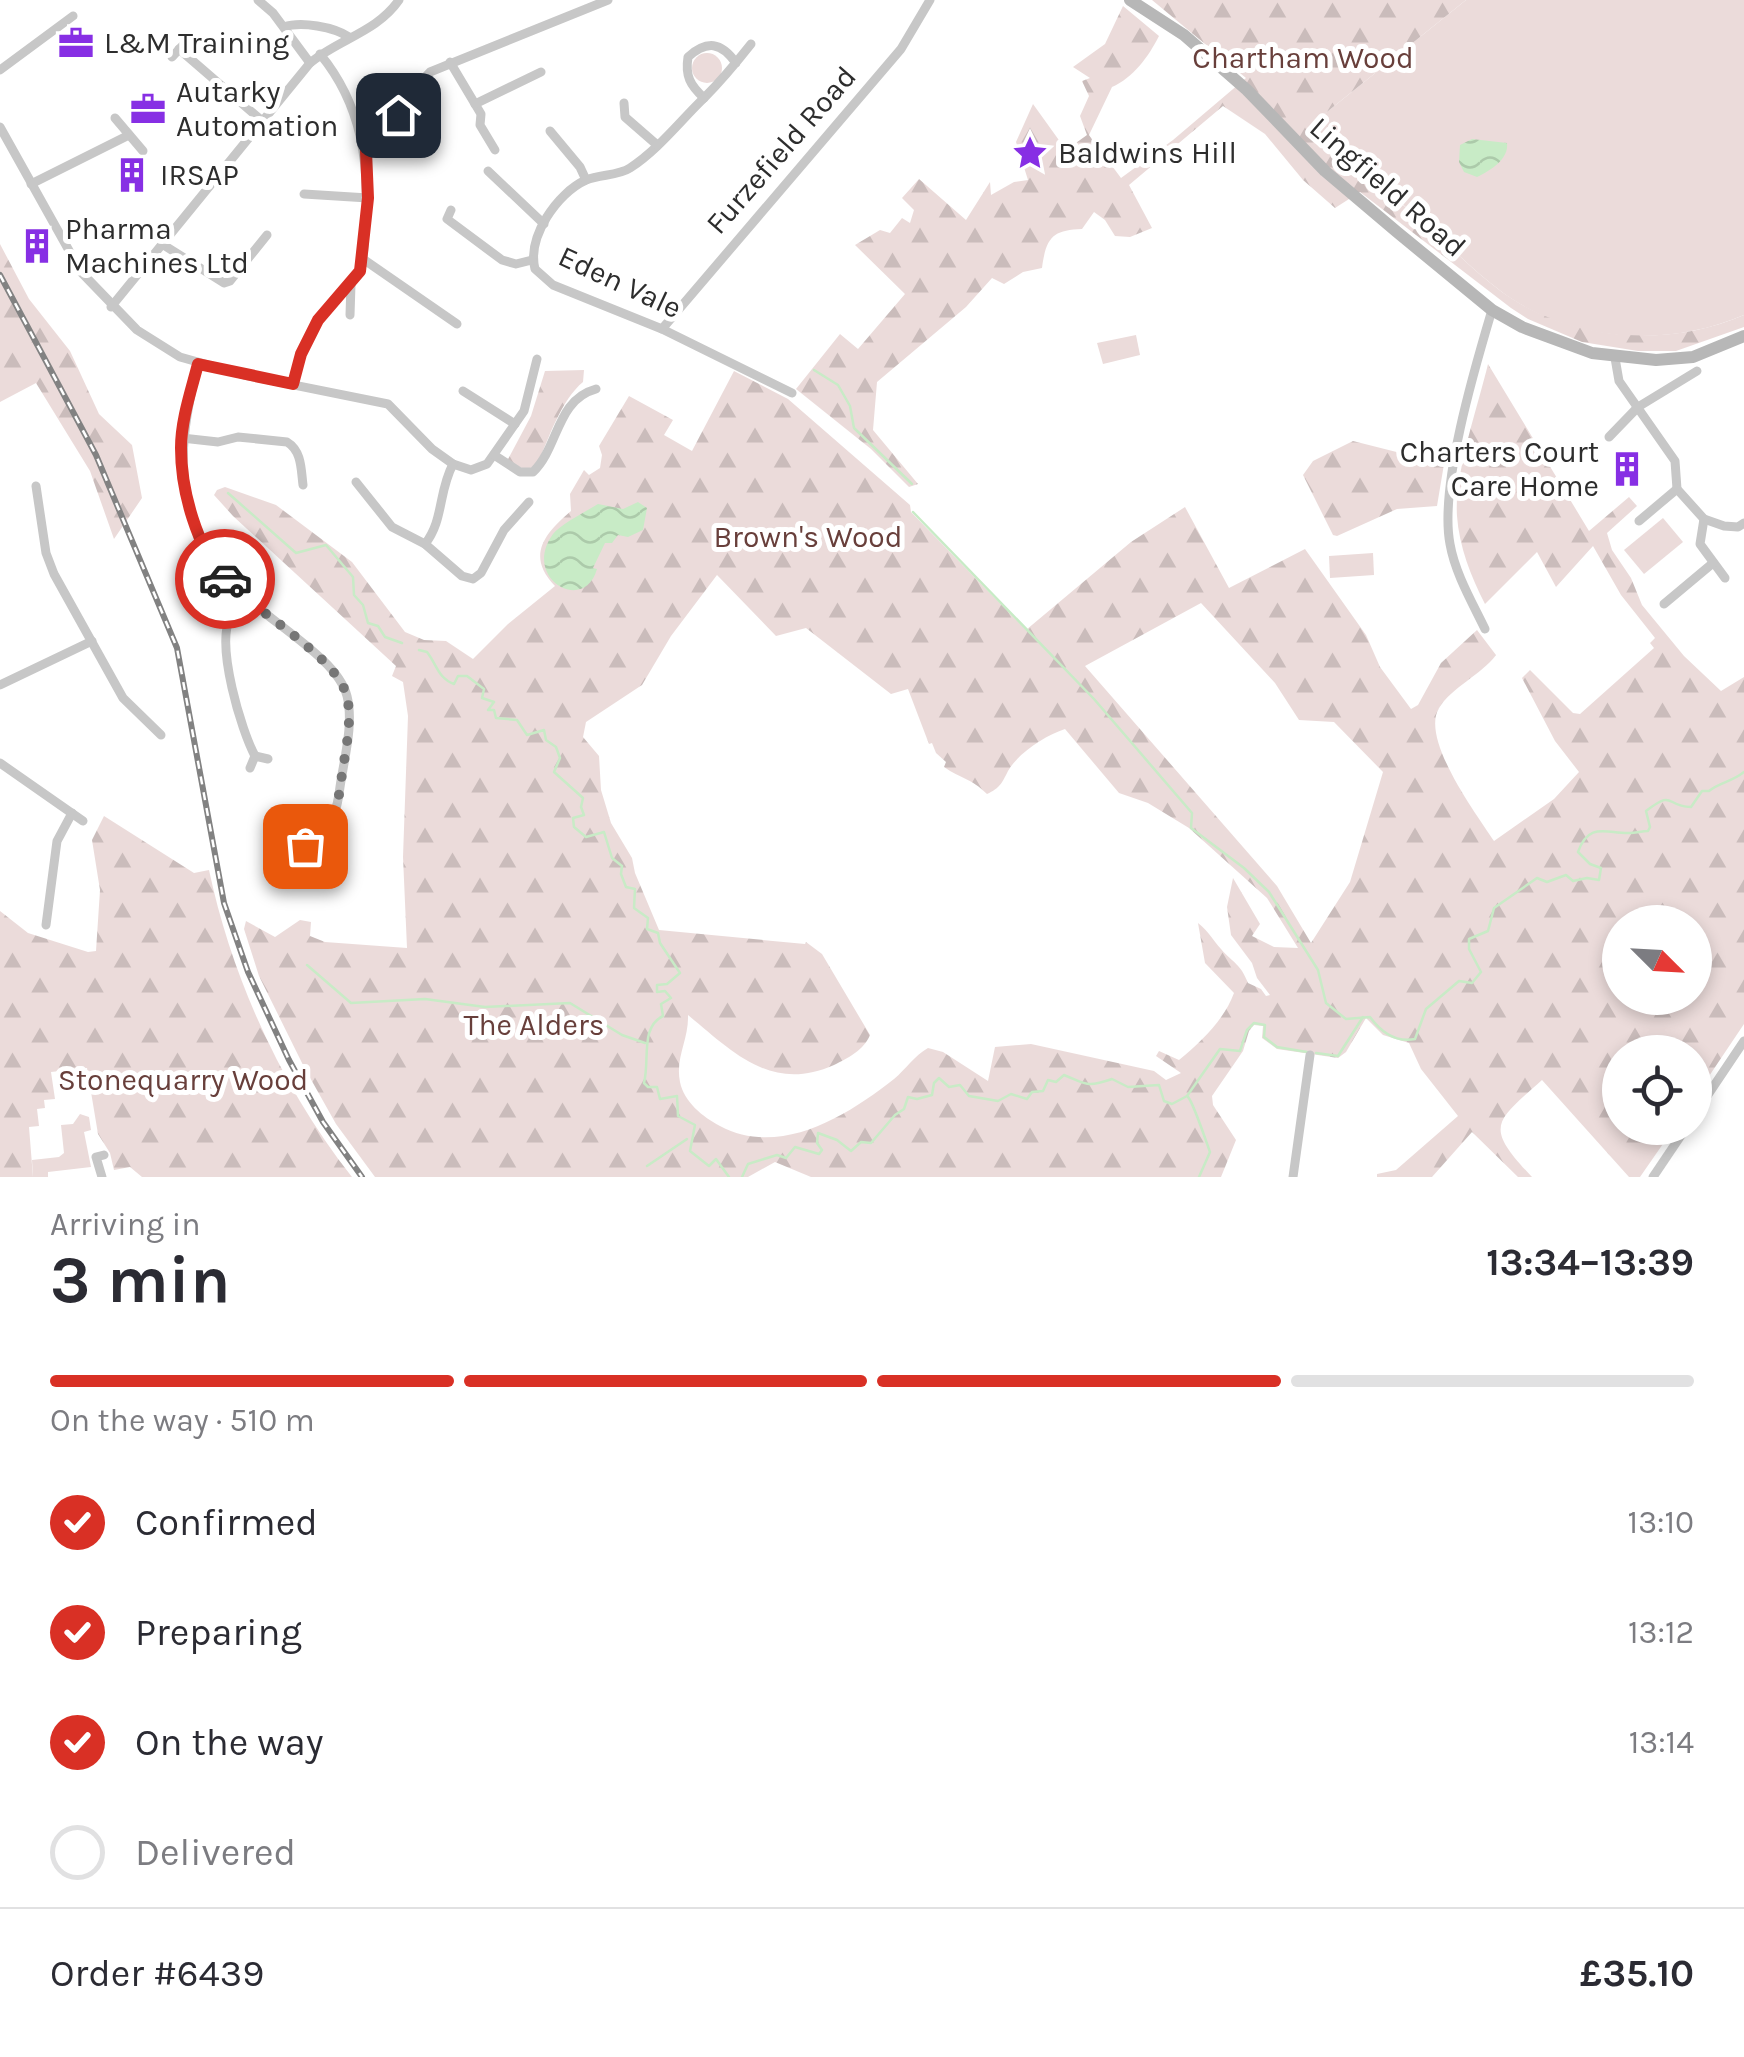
<!DOCTYPE html>
<html lang="en">
<head>
<meta charset="utf-8">
<style>
  body { margin:0; font-family:Karla,sans-serif; background:#f7f7f7; color:#2b2b33; height:100vh; display:flex; flex-direction:column; font-size:38px; white-space:nowrap }
  * { box-sizing:border-box; margin:0 }
  p { font-size:32px; color:#7c7c81 }
  .icon { flex:none; width:55px; height:55px; fill:none; stroke:currentColor; stroke-width:2; stroke-linecap:round; stroke-linejoin:round }
  .map { position:relative; height:1177px; overflow:hidden }
  .drawer { display:flex; flex-direction:column; background:#fff; flex:1 }
  .drawer>* { flex:none }
  .needle { width:65px; rotate:114deg }
  .buttons { position:absolute; left:1602px; top:905px; display:grid; gap:20px }
  .buttons a { display:grid; place-items:center; width:110px; height:110px; border-radius:50%; background:#fff; box-shadow:0 5px 15px #0003; font-size:50px }
  .pin { position:absolute; display:grid; place-items:center; width:85px; height:85px; color:#fff; margin:-42px; border-radius:20px; box-shadow:0 5px 15px #0006 }
  .courier { position:absolute; display:grid; place-items:center; width:100px; height:100px; margin:-50px; border:8px solid #d93025; border-radius:50%; background:#fff; color:#222; box-shadow:0 2px 12px #0007 }
  .head em { font-style:normal; font-weight:700 }
  .head div { display:flex; flex-direction:column-reverse }
  .head { display:flex; align-items:center; justify-content:space-between; height:170px; padding:0 50px }
  h1 { font-size:65px; font-weight:700; line-height:75px }
  .bar { display:grid; grid-template-columns:repeat(4,1fr); gap:15px 10px; align-content:center; height:120px; padding:0 50px }
  .bar i { height:12px; border-radius:8px; background:#e1e1e2 }
  .bar .current { background:#d93025 }
  .bar p { grid-column:span 4 }
  .line { display:flex; align-items:center; gap:25px; padding:0 50px; border-top:2px solid #e1e1e2 }
  .line div { flex:1 }
  ol { padding:0 50px; list-style:none }
  li { display:flex; align-items:center; gap:30px; height:110px }
  li p { margin-inline-start:auto }
  li .icon { padding:10px; border-radius:50%; background:#d93025; color:#fff; stroke-width:4 }
  li:last-child { color:#7c7c81 }
  li i { width:55px; height:55px; border:5px solid #e1e1e2; border-radius:50% }
  .map>svg:first-child { display:block }
  .green { fill:#ebdbda }
  .forest { fill:url(#forest-firs); fill-rule:evenodd }
  .water { fill:url(#water-waves) }
  .lines { fill:none; stroke-linecap:round; stroke-linejoin:round }
  .stream { stroke:#c8ebc6; stroke-width:2.5 }
  .street { stroke:#c7c7c7; stroke-width:9 }
  .secondary { stroke:#b7b7b7; stroke-width:12 }
  .rail-casing { stroke:#828282; stroke-width:6 }
  .rail { stroke:#fff; stroke-width:2.5; stroke-dasharray:8; stroke-linecap:butt }
  .done { stroke:#767676; stroke-width:10; stroke-dasharray:0 18 }
  .route { stroke:#d93025; stroke-width:12 }
  .labels { text-anchor:middle; dominant-baseline:central; stroke-width:10; stroke-linejoin:round; paint-order:stroke }
  .poi-label { font-size:30px; fill:#2d2d2d; stroke:#fff; text-anchor:start }
  .park-label { font-size:30px; fill:#683f3b; stroke:#fff }
  .street-label { font-size:30px; fill:#2d2d2d; stroke:#fff }
</style>
</head>
<body>
<div class="map">
<svg width="1744" height="1177" viewBox="0 0 1744 1177">
  <defs>
    <pattern id="forest-firs" width="22" height="20" patternUnits="userSpaceOnUse" patternTransform="scale(2.5)"><rect width="22" height="20" fill="#ebdbda"/><path d="M5 1l3.5 6h-7zM16 11l3.5 6h-7z" fill="#cabcbb"/></pattern>
    <pattern id="water-waves" width="16" height="10" patternUnits="userSpaceOnUse" patternTransform="scale(2.5)"><rect width="16" height="10" fill="#c8ebc6"/><path d="M0 5q4-4 8 0t8 0" fill="none" stroke="#accaaa"/></pattern>
  </defs>
  <rect width="100%" height="100%" fill="#fff"/>
  <g class="green">
    <path d="M1466,0H1744V315C1667,348 1571,343 1502,292C1471,269 1444,240 1415,215C1380,184 1343,158 1307,128Z"/>
    <circle cx="707" cy="68" r="15"/>
    <path d="M1136,335L1140,355L1103,364L1097,343Z"/>
    <path d="M1663,518L1683,542L1644,574L1624,550Z"/>
    <path d="M1373,553L1374,575L1330,578L1329,556Z"/>
    <path d="M80,1114L89,1117L91,1130L84,1132L91,1167L48,1172V1177H33L32,1160L59,1157L64,1153L61,1125L73,1124Z"/>
  </g>
  <g class="forest">
    <path d="M1152,0H1466L1307,128C1343,158 1380,185 1415,215C1444,240 1471,269 1502,292C1572,342 1667,348 1744,315V327L1676,351H1638L1582,342L1528,319L1511,308L1360,192L1335,208L1303,180L1265,134L1223,106L1129,185L1152,228L1130,237L1115,236L1105,220L1094,212L1082,229C1053,230 1046,237 1042,268L1023,272L1004,284L992,278L966,307L877,382L873,430L918,484L909,487L871,449L796,389L840,334L858,349L905,294L855,245L880,230L890,233L902,218L910,223L914,210L902,198L919,179L966,220L990,182L991,195L1014,182L1028,180L1016,142L1033,104L1066,150L1087,135L1080,116L1089,96L1082,81L1090,78L1073,67L1105,44L1123,6L1159,36C1149,56 1133,78 1112,87L1089,135L1121,178L1173,140L1246,78Z"/>
    <path d="M0,244L29,299L70,351L99,414L132,445L142,498L114,539L90,471L36,383L0,402Z"/>
    <path d="M1488,364L1589,531L1629,497L1637,506L1607,533L1612,550L1631,578L1642,605L1684,656L1721,691L1744,677V1024L1695,1097V1052H1620V1128H1674L1640,1177H1629L1542,1080C1494,1123 1484,1126 1532,1177H1518L1472,1132L1432,1177H1377V1174L1396,1170L1458,1116L1421,1069L1409,1043L1383,1035L1366,1018L1346,1052L1338,1058L1277,1049L1262,1038L1263,1026L1254,1025L1249,1031L1243,1051L1212,1096L1213,1105L1236,1140L1221,1177H811L775,1162L748,1177H375L336,1124L304,1067L259,976L244,929L246,921L275,937L300,920L311,922L310,936L325,942L407,948L403,857L408,716L403,682L392,676L396,666L233,516L214,495L217,490L225,487L276,505L352,562L405,632L424,640L446,641L473,659L508,624L555,586C526,556 544,534 571,511L570,494L584,470L589,475L600,468L602,455L599,446L629,396L673,420L664,435L692,451L734,371L788,399L910,505L911,512L1026,630L1131,542L1185,507L1229,588L1305,549L1366,635L1380,667L1411,709L1418,705L1441,663L1477,630L1496,655C1481,675 1452,687 1439,708C1420,739 1477,815 1494,841L1554,799L1579,772L1555,741L1522,678L1530,670L1573,713L1580,714L1654,648L1650,643L1655,638L1621,595L1593,546L1556,587L1537,552L1485,604C1471,577 1459,546 1457,516C1454,475 1478,406 1488,364ZM717,575L776,636L806,628L891,694L908,689L929,744L932,743L936,753L946,762L944,767C961,779 971,778 987,794C1000,788 1002,783 1008,771C1018,753 1046,735 1065,729L1119,793L1148,803L1189,828L1267,898L1298,948L1274,947L1252,936L1260,924L1233,878L1227,907L1231,935L1252,963L1257,978L1270,995L1266,996L1261,989L1248,983C1240,963 1234,964 1221,949C1213,940 1209,932 1198,923L1205,963L1234,993C1224,1020 1201,1042 1179,1060L1159,1051L1156,1056L1181,1073L1166,1080L1154,1071L1031,1044L995,1047L988,1081L943,1052L928,1048C914,1056 906,1069 894,1079C847,1116 780,1158 720,1126C703,1117 684,1102 680,1082C675,1058 689,1039 688,1015C733,1052 771,1093 834,1065C848,1058 864,1050 870,1035L822,954L806,942L805,944L659,930L635,873L632,858L611,823L601,790L599,756L583,737L586,722L642,685L671,636ZM1201,603L1275,683L1299,720L1334,722L1383,772L1350,882L1311,943L1277,886L1085,666ZM1620,922H1695V998H1620Z"/>
    <path d="M584,370L583,382C561,400 549,438 537,465L526,470L507,461L531,416L545,371Z"/>
    <path d="M1353,441L1444,464L1437,506L1397,509L1337,536L1333,535L1303,475L1313,461Z"/>
    <path d="M104,816L194,873L209,870C232,979 283,1090 352,1177H142L130,1167L114,1170L110,1153L98,1134L87,1068L51,1072L55,1099L44,1100L45,1108L37,1109L39,1126L29,1127L33,1177H0V911L28,933L88,952L96,951L100,890L92,840Z"/>
  </g>
  <g class="water">
    <path d="M1472,139L1507,143C1509,159 1491,170 1477,177L1464,172L1459,162L1460,145Z"/>
    <path d="M638,502L647,508L643,530L628,537L618,535L612,543H605L593,568L597,569C584,615 521,578 553,534C561,524 587,511 598,504L623,509Z"/>
  </g>
  <g class="lines">
    <g class="stream">
      <path d="M814,370L838,385L850,406L854,428L912,484"/>
      <path d="M228,493L296,553L326,545L353,577L354,595L363,605L368,623L378,626L385,637L402,643"/>
      <path d="M913,512L1094,699L1192,813L1191,828L1244,868L1269,892L1318,970L1326,1003L1346,1019L1370,1017C1381,1032 1395,1043 1415,1039L1426,1009L1459,981L1472,983L1481,972L1469,949V939L1488,931L1494,908L1537,878L1547,882L1566,875L1573,881L1587,878L1599,880L1601,868L1590,864L1578,852C1589,821 1607,834 1630,833C1636,833 1642,831 1648,831L1650,827L1646,811C1675,789 1664,806 1691,807L1702,791H1709C1720,782 1732,782 1744,772"/>
      <path d="M419,650L427,652C437,665 438,678 454,684L458,676H467L484,689L482,698L494,702L488,710H494L496,718L517,720L527,735L544,730L546,740L556,747L560,758L554,772L583,798L581,807L584,815L573,818L574,827L586,837L604,832L612,858L622,866L621,874L626,887L635,889L634,908L648,918L647,929L658,933L660,943L680,973L667,984L657,985V992L665,991L671,998L661,1004L663,1016C640,1027 650,1059 644,1083L648,1087H657L660,1099L677,1096L678,1116L695,1125L690,1151L709,1166L716,1159L729,1177"/>
      <path d="M307,965L351,1003L425,999L485,1007L570,1003L622,1035L645,1043"/>
      <path d="M1316,1053L1338,1056L1363,1017"/>
      <path d="M1188,1097C1193,1102 1206,1141 1210,1152L1199,1177"/>
      <path d="M647,1166L687,1139"/>
      <path d="M742,1177L748,1164L777,1155L786,1158L795,1147L819,1154L822,1150L817,1143L818,1133L837,1140L851,1151L861,1142L871,1143L895,1115L904,1109L908,1097L917,1099L932,1095L934,1083L939,1078L949,1087L960,1085L969,1096L998,1101L1011,1094L1027,1099L1032,1092L1043,1091L1048,1080L1056,1082L1064,1075C1087,1084 1086,1088 1112,1079L1128,1087L1159,1085L1164,1101L1172,1104L1187,1096L1220,1049L1240,1051L1247,1030L1254,1023L1265,1025L1264,1037L1277,1047L1307,1052"/>
    </g>
    <g class="street">
      <path d="M258,0L273,13L310,63"/>
      <path d="M284,27C301,21 334,27 349,37"/>
      <path d="M179,49L261,120"/>
      <path d="M172,57L184,44"/>
      <path d="M450,62L481,114L480,125L495,150"/>
      <path d="M736,63C721,42 707,40 688,57C685,76 690,85 704,98C721,81 736,63 751,44"/>
      <path d="M0,70L73,16"/>
      <path d="M704,98C681,120 658,150 630,168C618,176 600,174 586,180C557,193 527,237 535,269L553,285L662,329L792,393"/>
      <path d="M624,103L625,117L656,144"/>
      <path d="M475,104L541,72"/>
      <path d="M115,118L143,151"/>
      <path d="M0,127L81,272L137,330L180,357L244,375L388,404L432,449L453,464L471,470L487,464L524,411L537,359"/>
      <path d="M550,131L580,167L586,180"/>
      <path d="M365,151L382,148L410,93L430,72L608,0"/>
      <path d="M488,171L544,224"/>
      <path d="M31,184L129,135"/>
      <path d="M304,194L368,198"/>
      <path d="M451,210L447,219L502,260L516,264L532,260"/>
      <path d="M162,244L224,283L230,281L267,235"/>
      <path d="M363,259L457,324"/>
      <path d="M111,307L310,63C339,39 377,32 399,0"/>
      <path d="M350,315L351,284"/>
      <path d="M662,329L901,49L930,0"/>
      <path d="M1615,358L1619,381L1675,461L1677,489L1704,519L1724,526L1738,527L1744,523"/>
      <path d="M198,364C180,435 173,488 209,556C237,608 335,649 347,696C354,724 344,759 340,787C334,836 318,844 272,852"/>
      <path d="M293,384C300,353 312,326 333,302C341,292 352,285 358,273C365,260 364,243 365,228C370,164 362,105 320,54"/>
      <path d="M463,391L515,424"/>
      <path d="M1609,437L1638,407L1697,371"/>
      <path d="M182,438L218,442L238,437L287,442C302,451 301,470 303,485"/>
      <path d="M494,455L520,472H533C559,447 556,400 596,389"/>
      <path d="M356,482L392,527L425,544L462,576L473,579L481,573L504,530L529,502"/>
      <path d="M36,486L46,553L54,574L123,698L161,735"/>
      <path d="M1704,519L1700,544L1725,578"/>
      <path d="M1639,521L1677,489"/>
      <path d="M425,544C444,520 438,492 453,464"/>
      <path d="M246,600C241,606 234,612 230,618C216,646 241,730 255,756"/>
      <path d="M1664,604L1713,563"/>
      <path d="M1485,629C1472,602 1455,573 1450,544C1439,487 1475,367 1492,310"/>
      <path d="M0,685L92,641"/>
      <path d="M0,763L83,821"/>
      <path d="M250,768L255,756L268,759"/>
      <path d="M46,925L57,841L72,813"/>
      <path d="M1695,1114L1744,1041"/>
      <path d="M102,1177L96,1157L104,1155"/>
      <path d="M1293,1177L1310,1055"/>
      <path d="M1653,1177L1686,1128"/>
    </g>
    <path class="secondary" d="M1130,0L1184,35L1247,90L1325,171L1397,232L1492,310L1522,327L1592,353L1656,360L1693,357L1744,336"/>
    <defs>
      <path id="rail" d="M0,275L96,455L177,648L224,903L248,972L289,1060L323,1122L362,1177"/>
    </defs>
    <use href="#rail" class="rail-casing"/>
    <use href="#rail" class="rail"/>
  </g>
  <g class="lines">
    <path class="done" d="M225,579C255,612 338,657 347,697C353,723 344,756 341,782C337,810 332,833 305,846"/>
    <path class="route" d="M225,579C197,548 181,491 181,448C181,420 191,391 198,364L293,384L301,354L318,320L360,271L368,198L366,151L382,148L398,115"/>
  </g>
  <defs>
    <symbol id="office-bare" viewBox="-9 -9 18 18"><path d="M-6-3h4V-5.5h4V-3h4V5H-6ZM-1-4.5V-3h2v-1.5ZM-6 0V1H6V0Z" fill="#872fe4" stroke="#fff" stroke-width="2.5" paint-order="stroke"/></symbol>
    <symbol id="sight-bare" viewBox="-9 -9 18 18"><path d="M0-6L1.8-2.2L6-1.7L2.9 1.2L3.7 5.4L0 3.3L-3.7 5.4L-2.9 1.2L-6-1.7L-1.8-2.2Z" fill="#872fe4" stroke="#fff" stroke-width="2.5" paint-order="stroke"/></symbol>
    <symbol id="building-bare" viewBox="-9 -9 18 18"><path d="M-4-6H4V6H1V3H-1V6H-4ZM-2.5-4.3h1.7v1.8h-1.7ZM.8-4.3h1.7v1.8H.8ZM-2.5-1h1.7V.8h-1.7ZM.8-1h1.7V.8H.8Z" fill="#872fe4" stroke="#fff" stroke-width="2.5" paint-order="stroke"/></symbol>
  </defs>
  <g fill-rule="evenodd">
    <use href="#office-bare" x="51" y="18" width="50" height="50"/>
    <use href="#office-bare" x="123" y="84" width="50" height="50"/>
    <use href="#sight-bare" x="1005" y="128" width="50" height="50"/>
    <use href="#building-bare" x="107" y="150" width="50" height="50"/>
    <use href="#building-bare" x="12" y="221" width="50" height="50"/>
    <use href="#building-bare" x="1602" y="444" width="50" height="50"/>
  </g>
  <g class="labels">
    <g class="poi-label">
      <text x="104" y="43">L&amp;M Training</text>
      <text x="176" y="92">Autarky<tspan x="176" dy="34">Automation</tspan></text>
      <text x="1058" y="153">Baldwins Hill</text>
      <text x="160" y="175">IRSAP</text>
      <text x="65" y="229">Pharma<tspan x="65" dy="34">Machines Ltd</tspan></text>
      <text x="1599" y="452" text-anchor="end">Charters Court<tspan x="1599" dy="34">Care Home</tspan></text>
    </g>
    <g class="park-label">
      <text x="1303" y="58">Chartham Wood</text>
      <text x="808" y="537">Brown's Wood</text>
      <text x="534" y="1025">The Alders</text>
      <text x="183" y="1080">Stonequarry Wood</text>
    </g>
    <g class="street-label">
      <text transform="translate(781 150) rotate(-49)">Furzefield Road</text>
      <text transform="translate(1388 187) rotate(41)">Lingfield Road</text>
      <text transform="translate(620 282) rotate(25)">Eden Vale</text>
    </g>
  </g>
</svg>
<div class="buttons">
<a><svg class="needle" viewBox="-14 -14 28 28"><path d="M0-13l5 13h-10z" fill="#e53935"/><path d="M0 13l5-13h-10z" fill="#7c7c81"/></svg></a>
<a><svg class="icon" aria-label="locate" viewBox="0 0 24 24"><circle cx="12" cy="12" r="6"/><path d="M12 2v4M12 18v4M2 12h4M18 12h4"/></svg></a>
</div>
<div class="pin" style="left:305px;top:846px;background:#ea580c"><svg class="icon" aria-label="bag" viewBox="0 0 24 24"><path d="M5 8h14l-1 12H6zM9 8a3 3 0 0 1 6 0"/></svg></div>
<div class="pin" style="left:398px;top:115px;background:#1f2937"><svg class="icon" aria-label="home" viewBox="0 0 24 24"><path d="M3 11l9-7 9 7M6 9v11h12V9"/></svg></div>
<div class="courier" style="left:225px;top:579px"><svg class="icon" aria-label="car" viewBox="0 0 24 24"><path d="M5 17H2v-5l4-1 3-4h7l3 4 3 1v5h-3M9 17h6M6 11h13"/><circle cx="7" cy="17" r="2"/><circle cx="17" cy="17" r="2"/></svg></div>
</div>
<section class="drawer">
<div class="head"><div><h1>3 min</h1><p>Arriving in</p></div><em>13:34–13:39</em></div>
<div class="bar"><i class="current"></i><i class="current"></i><i class="current"></i><i></i><p>On the way · 510 m</p></div>
<ol>
<li><svg class="icon" aria-label="check" viewBox="0 0 24 24"><path d="M5 12l5 5 9-10"/></svg>Confirmed<p>13:10</p></li>
<li><svg class="icon" aria-label="check" viewBox="0 0 24 24"><path d="M5 12l5 5 9-10"/></svg>Preparing<p>13:12</p></li>
<li><svg class="icon" aria-label="check" viewBox="0 0 24 24"><path d="M5 12l5 5 9-10"/></svg>On the way<p>13:14</p></li>
<li><i></i>Delivered</li>
</ol>
<div class="line" style="height:130px"><div>Order #6439</div><b>£35.10</b></div>
</section>
</body>
</html>
